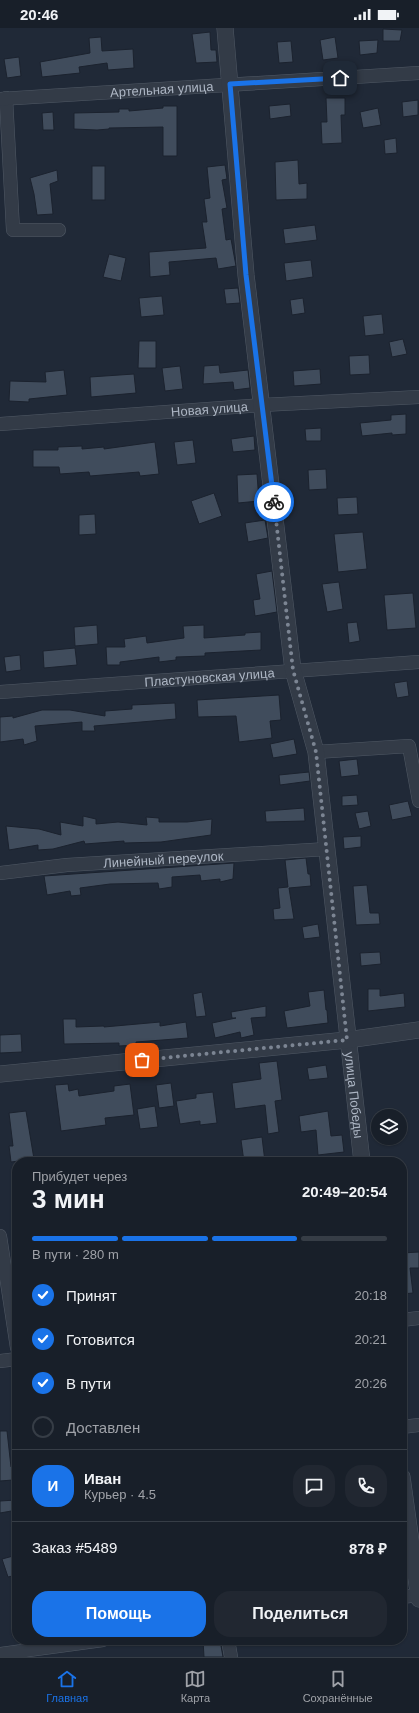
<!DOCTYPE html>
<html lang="ru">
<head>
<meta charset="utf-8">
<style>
  body { margin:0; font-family:Arial,sans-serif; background:#212731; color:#f1f3f6; height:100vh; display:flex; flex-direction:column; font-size:15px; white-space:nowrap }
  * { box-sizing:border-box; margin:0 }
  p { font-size:13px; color:#9fa2a8 }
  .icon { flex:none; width:22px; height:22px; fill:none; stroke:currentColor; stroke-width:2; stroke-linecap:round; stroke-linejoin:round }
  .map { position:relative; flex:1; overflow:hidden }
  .side { position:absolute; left:12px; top:1129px; width:395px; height:488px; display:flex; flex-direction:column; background:#181f29; border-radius:16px; box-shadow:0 1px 3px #0004,0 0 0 1px #363d46 }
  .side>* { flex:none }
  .buttons { position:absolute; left:371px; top:1081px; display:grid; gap:8px }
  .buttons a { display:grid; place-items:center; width:36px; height:36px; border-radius:50%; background:#181f29; box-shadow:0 1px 3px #0004,0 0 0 1px #363d46; font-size:20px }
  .pin { position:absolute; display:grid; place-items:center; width:34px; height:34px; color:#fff; margin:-17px; border-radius:8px; box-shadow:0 2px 6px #0006 }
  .courier { position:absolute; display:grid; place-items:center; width:40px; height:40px; margin:-20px; border:3px solid #1a73e8; border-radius:50%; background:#fff; color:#222; box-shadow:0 1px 5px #0007 }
  .summary em { font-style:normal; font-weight:700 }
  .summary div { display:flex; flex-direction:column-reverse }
  .summary { display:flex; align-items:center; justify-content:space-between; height:68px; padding:0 20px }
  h1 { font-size:26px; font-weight:700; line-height:30px }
  .bar { display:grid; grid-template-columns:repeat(4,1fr); gap:6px 4px; align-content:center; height:48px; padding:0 20px }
  .bar i { height:5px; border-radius:3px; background:#363d46 }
  .bar .active { background:#1a73e8 }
  .bar p { grid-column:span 4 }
  .line { display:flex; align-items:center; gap:10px; padding:0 20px; border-top:1px solid #363d46 }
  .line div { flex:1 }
  .round { display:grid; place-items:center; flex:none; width:42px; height:42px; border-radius:16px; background:#212731 }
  ol { padding:0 20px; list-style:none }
  li { display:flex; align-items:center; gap:12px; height:44px }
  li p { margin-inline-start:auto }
  li .icon { padding:4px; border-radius:50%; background:#1a73e8; color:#fff; stroke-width:4 }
  li:last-child { color:#9fa2a8 }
  li i { width:22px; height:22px; border:2px solid #363d46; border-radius:50% }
  .cta { display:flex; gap:8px; margin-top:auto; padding:8px 20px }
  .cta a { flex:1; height:46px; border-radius:16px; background:#1a73e8; color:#fff; font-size:16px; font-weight:700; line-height:46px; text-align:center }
  .cta a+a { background:#212731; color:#f1f3f6 }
  .status { display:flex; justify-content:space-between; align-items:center; height:28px; padding:0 20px; background:#181f29; direction:ltr }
  .status svg { height:11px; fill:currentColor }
  .menu { display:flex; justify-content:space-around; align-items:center; height:56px; border-top:1px solid #363d46; background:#181f29; font-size:11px; color:#9fa2a8 }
  .menu a { display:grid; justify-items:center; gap:2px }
  .menu .active { color:#1a73e8 }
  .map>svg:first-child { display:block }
  .building { fill:#404c5c; stroke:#1b222e }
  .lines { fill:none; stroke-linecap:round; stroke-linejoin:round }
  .minor-casing { stroke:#505965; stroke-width:14 }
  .tertiary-casing { stroke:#505965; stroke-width:17 }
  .minor { stroke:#333b47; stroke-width:13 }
  .tertiary { stroke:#333b47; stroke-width:16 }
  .done { stroke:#7c8593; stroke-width:4; stroke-dasharray:0 7.2 }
  .route { stroke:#1a73e8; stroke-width:5 }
  .labels { text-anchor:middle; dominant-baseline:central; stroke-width:3; stroke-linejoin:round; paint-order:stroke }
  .street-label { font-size:13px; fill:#adb6c4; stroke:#19202c }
</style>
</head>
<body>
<div class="status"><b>20:46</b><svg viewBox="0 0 49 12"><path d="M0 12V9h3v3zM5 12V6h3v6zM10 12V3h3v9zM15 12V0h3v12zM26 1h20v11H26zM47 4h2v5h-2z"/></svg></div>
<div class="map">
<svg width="419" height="1629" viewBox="0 0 419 1629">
  <rect width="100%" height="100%" fill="#202937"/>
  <g class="building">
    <path d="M383,1L402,2L400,13H383Z"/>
    <path d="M210,4L211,22H216L217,34L196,35L192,6Z"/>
    <path d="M101,9L102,23L133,21L134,40L108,42L107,35L79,39L80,45L42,49L40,34L90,25L89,10Z"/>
    <path d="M335,9L338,30L323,32L320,12Z"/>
    <path d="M378,12L377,25L360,27L359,13Z"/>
    <path d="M291,13L293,34L279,35L277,14Z"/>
    <path d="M19,29L21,48L7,50L4,31Z"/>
    <path d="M326,70H345V87H341L342,115L322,116L321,94H327Z"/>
    <path d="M418,72V87L403,89L402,74Z"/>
    <path d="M290,76L291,88L270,91L269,78Z"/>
    <path d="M163,78H177V128H163V99L109,100V101L97,102L74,101V85L119,84V81H129V83L163,80Z"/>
    <path d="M378,80L381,97L363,100L360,84Z"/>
    <path d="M53,84L54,102H43L42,85Z"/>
    <path d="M396,110L397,125L385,126L384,112Z"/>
    <path d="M298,132L299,156L307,155V171L276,172L275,134Z"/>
    <path d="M225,137L227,151L222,152L227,180L222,181L226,212L231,211L236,238L218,241L216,230L169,234L170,247L150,249L149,224L206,220L202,194H207L204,171L210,170L207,139Z"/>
    <rect x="92" y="138" width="13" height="34"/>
    <path d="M57,142L58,153L50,156L53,186L37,187L34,166L30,150Z"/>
    <path d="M315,197L317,212L285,216L283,201Z"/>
    <path d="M109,226L126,230L121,253L103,249Z"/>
    <path d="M311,232L313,249L286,253L284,235Z"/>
    <path d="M238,260L240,275L226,276L224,261Z"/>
    <path d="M162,268L164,287L141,289L139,270Z"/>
    <path d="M303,270L305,285L292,287L290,272Z"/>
    <path d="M382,286L384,306L365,308L363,288Z"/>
    <path d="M403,311L407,326L392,329L389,314Z"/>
    <path d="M139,313H156V340H138Z"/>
    <path d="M369,327L370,346L350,347L349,328Z"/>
    <path d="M219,337L220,345L248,342L250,360L234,362L233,354L203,356L204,338Z"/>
    <path d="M180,338L183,361L165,363L162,340Z"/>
    <path d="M320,341L321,356L294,358L293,343Z"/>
    <path d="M64,342L67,367L29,371V374L9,373L10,353L46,354L45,344Z"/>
    <path d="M134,346L136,365L91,369L90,349Z"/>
    <path d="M406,386V406L392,407V405L362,408L360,395L391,392V387Z"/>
    <path d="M321,400V413H306L305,401Z"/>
    <path d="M254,408L255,422L233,424L231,411Z"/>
    <path d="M193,412L196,435L177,437L174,414Z"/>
    <path d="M155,414L159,446L140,448L139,444L90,448L89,444L60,446L59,439H33V422H58V419L82,418V421L104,419V421Z"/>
    <path d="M326,441L327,461L309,462L308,442Z"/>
    <path d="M257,446L259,473L238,475L237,447Z"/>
    <path d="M214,465L222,488L199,496L191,473Z"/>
    <path d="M357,469L358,486L338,487L337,470Z"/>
    <path d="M95,486L96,506L79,507V487Z"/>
    <path d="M265,492L268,510L248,514L245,495Z"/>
    <path d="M363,504L367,541L338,544L334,506Z"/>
    <path d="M272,543L277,584L255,588L253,572L260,571L256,546Z"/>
    <path d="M339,554L343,581L327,584L322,556Z"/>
    <path d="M413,565L416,600L387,602L384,567Z"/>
    <path d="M357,594L360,613L349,615L347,595Z"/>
    <path d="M97,597L98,616L75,618L74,599Z"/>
    <path d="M204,597V610L245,607V605L261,604V622L205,625V628L176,629V632L159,634V629L120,634V637H107L106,619H125L124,611L146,608L147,615L184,610L183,598Z"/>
    <path d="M75,620L77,637L44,640L43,623Z"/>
    <path d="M20,627L21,642L6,644L4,629Z"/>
    <path d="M407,653L409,668L397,670L394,655Z"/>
    <path d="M279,667L281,692L270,693L272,710L239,714L236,688L198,689L197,672Z"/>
    <path d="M175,675L176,691L94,698L95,703H82V694L35,698L37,713L24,717L23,711L0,714V689L13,688V690L42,682H70L105,688V683L132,681V677Z"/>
    <path d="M294,711L297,726L273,730L270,716Z"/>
    <path d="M357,731L359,747L341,749L339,733Z"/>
    <path d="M309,744L310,753L280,757L279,747Z"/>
    <path d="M357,767L358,777L342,778V768Z"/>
    <path d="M408,773L412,788L392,792L389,777Z"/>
    <path d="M304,780L305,793L266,794L265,783Z"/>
    <path d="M368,783L371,798L359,801L355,785Z"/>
    <path d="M83,788L96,791V796L118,794L147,797L146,789L159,790V794H187L212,791L211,807L161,814L124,815V813L85,816L84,813L53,821L38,822V817L9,822L6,798L39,801L61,807L60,794L83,798Z"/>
    <path d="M361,808V819L344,821L343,809Z"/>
    <path d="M306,830L308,846H310L311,858L289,860L294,891L274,892L273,881L280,880L278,860L288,859L285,832Z"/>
    <path d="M234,835L233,851L220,854V851L201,853L200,847L172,849V859L159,861L158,855L110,856L80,860L81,867L71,868L70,863L47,867L44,848Z"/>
    <path d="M367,857L370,885H379L380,896L356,897L353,858Z"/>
    <path d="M318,896L320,909L304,911L302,899Z"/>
    <path d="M380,924L381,936L361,938L360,925Z"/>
    <path d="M368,961H380V968L404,965L405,979L368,983Z"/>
    <path d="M324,962L326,982H327L328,995L287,1000L284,983L310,978L308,964Z"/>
    <path d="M202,964L206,988L196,989L193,966Z"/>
    <path d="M266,978V989L251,990L254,1007L241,1010L240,1004L215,1010L212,995L236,990H232L231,984Z"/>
    <path d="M63,991H76V999L104,998V999L160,994V998L186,994L188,1010L136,1014V1017L119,1018V1015L64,1016Z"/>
    <path d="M21,1006L22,1024L0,1025V1007Z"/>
    <path d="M277,1033L282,1072L275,1073L279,1104L268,1106L265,1077L235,1081L232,1055L261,1051L259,1035Z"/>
    <path d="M326,1037L328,1050L309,1052L307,1040Z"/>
    <path d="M171,1055L174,1078L159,1080L156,1057Z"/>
    <path d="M68,1056L69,1063L78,1061L79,1068L114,1063V1058L130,1056L134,1087L105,1090L106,1097L61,1103L55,1057Z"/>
    <path d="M213,1064L217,1095L200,1097V1093L180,1096L176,1073L196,1070V1066Z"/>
    <path d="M155,1078L158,1099L140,1101L137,1081Z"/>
    <path d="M26,1083L34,1131L11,1134L9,1118H13L9,1085Z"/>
    <path d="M328,1083L331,1108L342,1107L344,1124L318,1127L316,1102L301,1104L299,1088Z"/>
    <path d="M262,1109L265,1134H244L241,1112Z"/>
    <path d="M419,1224V1240H410L413,1265L402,1266V1225Z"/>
    <path d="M0,1403H7L11,1439H13V1452L0,1453Z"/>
    <path d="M16,1472L17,1482L0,1485V1473Z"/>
    <path d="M17,1527V1547L8,1549L2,1531Z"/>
    <path d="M203,1612H220L223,1629H204Z"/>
  </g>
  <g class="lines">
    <defs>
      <g id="minor">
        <path d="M6,70L13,202H59"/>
        <path id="s1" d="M0,71L419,45"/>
        <path id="s2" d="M0,396L262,377L419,369"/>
        <path id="s3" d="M0,664L419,634"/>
        <path d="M316,724L409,718L419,773"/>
        <path id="s4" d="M0,845L67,837L327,821"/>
        <path d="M0,1208L17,1320"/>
        <path d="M402,1292L419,1290"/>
        <path d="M0,1333L17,1331"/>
        <path d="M402,1399L419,1397"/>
        <path d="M402,1569L419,1567"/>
        <path d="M228,1612L231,1629"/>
        <path d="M0,1626L103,1612"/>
      </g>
      <g id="tertiary">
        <path id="s5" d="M225,0L246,247L293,642L316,724L362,1134"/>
        <path d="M0,1046L347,1012L419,1002"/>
        <path d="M402,1449L419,1571"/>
      </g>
    </defs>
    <use href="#minor" class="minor-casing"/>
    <use href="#tertiary" class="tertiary-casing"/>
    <use href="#minor" class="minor"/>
    <use href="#tertiary" class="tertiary"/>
  </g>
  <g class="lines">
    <path class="done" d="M142,1032L347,1012L316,724L293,642L274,474"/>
    <path class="route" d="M274,474L246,247L230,56L340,50"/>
  </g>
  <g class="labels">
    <g class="street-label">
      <text stroke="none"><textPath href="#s1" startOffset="162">Артельная улица</textPath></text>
      <text stroke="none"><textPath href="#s2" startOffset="210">Новая улица</textPath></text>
      <text stroke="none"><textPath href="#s3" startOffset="210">Пластуновская улица</textPath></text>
      <text stroke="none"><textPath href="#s4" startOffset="164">Линейный переулок</textPath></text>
      <text stroke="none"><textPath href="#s5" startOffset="1076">улица Победы</textPath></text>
    </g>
  </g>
</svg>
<div class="buttons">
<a><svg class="icon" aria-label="layers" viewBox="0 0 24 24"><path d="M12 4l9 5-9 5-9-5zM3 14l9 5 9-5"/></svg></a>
</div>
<div class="pin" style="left:142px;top:1032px;background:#ea580c"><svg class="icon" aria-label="bag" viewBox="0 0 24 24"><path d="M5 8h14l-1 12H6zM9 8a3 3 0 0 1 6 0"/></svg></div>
<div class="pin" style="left:340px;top:50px;background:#1f2937"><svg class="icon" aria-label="home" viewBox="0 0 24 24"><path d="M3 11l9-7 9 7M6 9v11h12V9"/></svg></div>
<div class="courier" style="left:274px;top:474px"><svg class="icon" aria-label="bike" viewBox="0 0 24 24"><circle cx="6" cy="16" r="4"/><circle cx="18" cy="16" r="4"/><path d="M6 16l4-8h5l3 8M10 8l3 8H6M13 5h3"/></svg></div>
<section class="side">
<div class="summary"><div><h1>3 мин</h1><p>Прибудет через</p></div><em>20:49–20:54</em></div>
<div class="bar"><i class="active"></i><i class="active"></i><i class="active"></i><i></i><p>В пути · 280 m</p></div>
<ol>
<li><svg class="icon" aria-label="check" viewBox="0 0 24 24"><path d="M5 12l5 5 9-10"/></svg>Принят<p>20:18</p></li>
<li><svg class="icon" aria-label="check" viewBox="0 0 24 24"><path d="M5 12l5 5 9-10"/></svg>Готовится<p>20:21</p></li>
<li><svg class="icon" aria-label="check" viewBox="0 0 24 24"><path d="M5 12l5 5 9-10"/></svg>В пути<p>20:26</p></li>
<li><i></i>Доставлен</li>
</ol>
<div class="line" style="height:72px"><b class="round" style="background:#1a73e8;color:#fff">И</b><div><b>Иван</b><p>Курьер · 4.5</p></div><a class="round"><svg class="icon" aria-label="chat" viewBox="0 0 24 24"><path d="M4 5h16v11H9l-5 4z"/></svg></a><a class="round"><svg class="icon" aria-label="phone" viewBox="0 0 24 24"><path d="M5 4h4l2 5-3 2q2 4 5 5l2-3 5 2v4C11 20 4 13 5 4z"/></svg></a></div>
<div class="line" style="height:52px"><div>Заказ #5489</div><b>878 ₽</b></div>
<div class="cta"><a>Помощь</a><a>Поделиться</a></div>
</section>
</div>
<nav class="menu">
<a class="active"><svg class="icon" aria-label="home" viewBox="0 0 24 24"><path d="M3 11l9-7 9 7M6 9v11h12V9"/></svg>Главная</a>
<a><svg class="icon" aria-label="map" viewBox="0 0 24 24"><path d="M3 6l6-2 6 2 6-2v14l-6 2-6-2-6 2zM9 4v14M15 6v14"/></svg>Карта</a>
<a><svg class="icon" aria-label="saved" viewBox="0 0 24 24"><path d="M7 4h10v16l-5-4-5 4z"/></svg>Сохранённые</a>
</nav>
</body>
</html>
